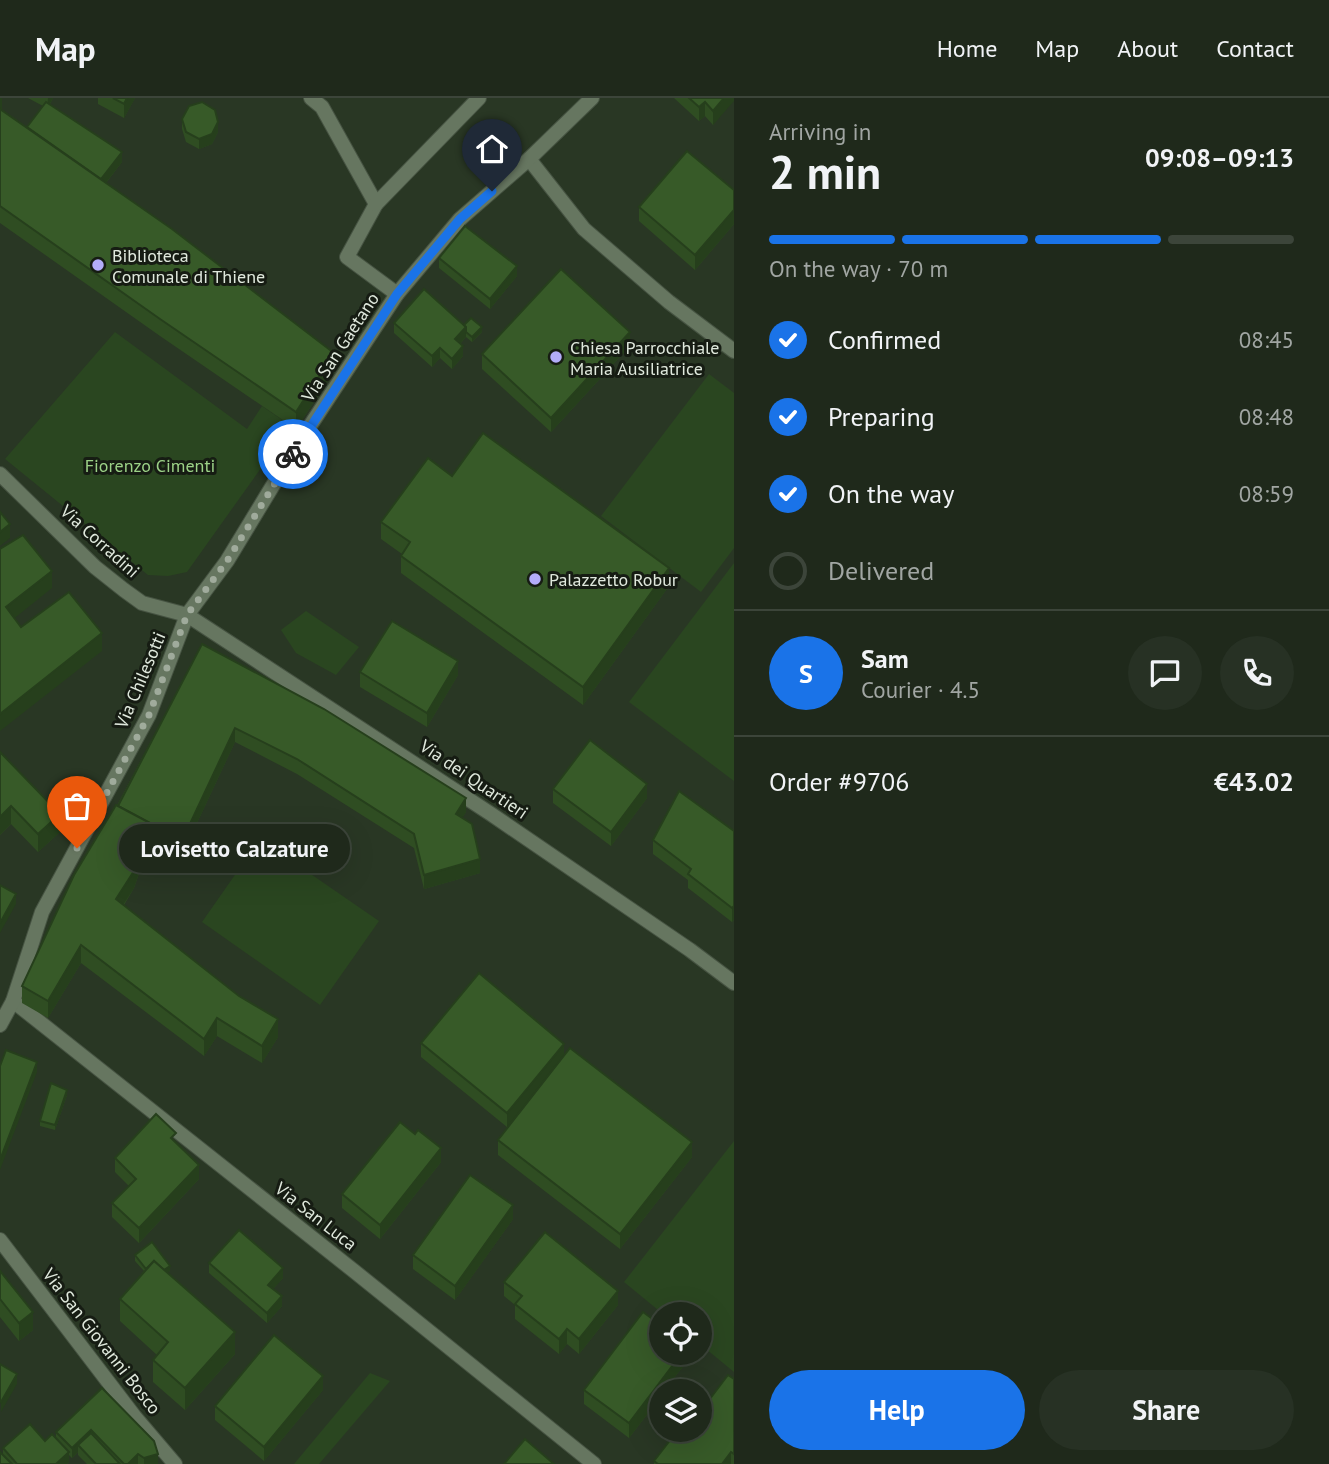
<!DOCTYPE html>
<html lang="en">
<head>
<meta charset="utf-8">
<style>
  body { margin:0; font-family:"PT Sans",sans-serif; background:#273124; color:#f1f3f6; height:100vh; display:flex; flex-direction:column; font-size:26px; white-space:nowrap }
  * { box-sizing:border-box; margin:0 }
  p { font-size:23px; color:#a1a6a3 }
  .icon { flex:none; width:38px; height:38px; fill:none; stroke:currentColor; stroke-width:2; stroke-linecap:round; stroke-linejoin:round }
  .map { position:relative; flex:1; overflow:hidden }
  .drawer { display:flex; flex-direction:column; background:#1f291b; width:595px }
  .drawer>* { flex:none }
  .tools { position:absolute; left:649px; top:1204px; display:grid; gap:14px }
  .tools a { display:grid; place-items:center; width:63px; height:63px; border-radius:50%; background:#1f291b; box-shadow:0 7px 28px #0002,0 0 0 2px #3c453a; font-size:35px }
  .pin { position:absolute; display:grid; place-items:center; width:60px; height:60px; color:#fff; margin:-72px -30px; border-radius:50% 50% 50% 0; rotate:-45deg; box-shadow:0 0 7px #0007 }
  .pin .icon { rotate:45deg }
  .courier { position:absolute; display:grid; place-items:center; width:70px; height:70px; margin:-35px; border:5px solid #1a73e8; border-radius:50%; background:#fff; color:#222; box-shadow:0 2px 9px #0007 }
  .bubble { position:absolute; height:49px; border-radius:24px; background:#1f291b; box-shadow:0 7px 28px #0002,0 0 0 2px #3c453a; font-size:23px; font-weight:700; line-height:49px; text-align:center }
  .headline em { font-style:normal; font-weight:700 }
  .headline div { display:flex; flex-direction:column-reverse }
  .headline { display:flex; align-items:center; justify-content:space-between; height:119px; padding:0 35px }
  h1 { font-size:46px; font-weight:700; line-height:52px }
  .bar { display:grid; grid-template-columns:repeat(4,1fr); gap:10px 7px; align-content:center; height:84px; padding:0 35px }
  .bar i { height:9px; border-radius:5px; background:#3c453a }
  .bar .current { background:#1a73e8 }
  .bar p { grid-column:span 4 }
  .line { display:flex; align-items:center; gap:18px; padding:0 35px; border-top:2px solid #3c453a }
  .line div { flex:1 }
  .round { display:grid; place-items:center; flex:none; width:74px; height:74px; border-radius:37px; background:#273124 }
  ol { padding:0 35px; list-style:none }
  li { display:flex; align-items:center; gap:21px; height:77px }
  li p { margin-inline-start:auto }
  li .icon { padding:7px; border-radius:50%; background:#1a73e8; color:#fff; stroke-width:4 }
  li:last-child { color:#a1a6a3 }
  li i { width:38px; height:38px; border:4px solid #3c453a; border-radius:50% }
  .action { display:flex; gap:14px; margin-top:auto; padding:14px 35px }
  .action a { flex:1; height:80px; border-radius:42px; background:#1a73e8; color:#fff; font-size:28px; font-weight:700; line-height:80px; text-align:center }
  .action a+a { background:#273124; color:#f1f3f6 }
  header { display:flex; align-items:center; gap:42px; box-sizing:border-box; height:98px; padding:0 35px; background:#1f291b; border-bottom:2px solid #3c453a }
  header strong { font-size:33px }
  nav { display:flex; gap:38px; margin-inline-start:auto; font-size:24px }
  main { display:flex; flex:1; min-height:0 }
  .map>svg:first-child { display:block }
  .green { fill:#2a4620 }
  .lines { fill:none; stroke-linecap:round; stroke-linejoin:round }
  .lane-casing { stroke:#465342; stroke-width:16 }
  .street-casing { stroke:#465342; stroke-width:16 }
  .lane { stroke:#667660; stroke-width:14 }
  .street { stroke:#667660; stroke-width:14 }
  .wall { fill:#2f4d22 }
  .shaded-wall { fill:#263f1c }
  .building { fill:#375a28; stroke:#263f1c; stroke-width:2 }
  .done { stroke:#a0ab9c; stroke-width:7; stroke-dasharray:0 12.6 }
  .route { stroke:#1a73e8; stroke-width:9 }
  .poi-dot { fill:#b3adf9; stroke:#161c13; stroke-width:2.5 }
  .labels { text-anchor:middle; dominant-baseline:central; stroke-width:6; stroke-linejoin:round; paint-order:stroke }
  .poi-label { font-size:18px; fill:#e0e9dd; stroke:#161c13; text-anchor:start }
  .street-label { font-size:18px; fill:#e0e9dd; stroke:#161c13 }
  .park-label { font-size:18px; fill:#9cd287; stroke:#161c13 }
</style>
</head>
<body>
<header>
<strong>Map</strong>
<nav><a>Home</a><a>Map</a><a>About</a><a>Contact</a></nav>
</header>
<main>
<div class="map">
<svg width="734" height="1366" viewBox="0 0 734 1366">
  <rect width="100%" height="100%" fill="#293724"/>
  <g class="green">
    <path d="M115,234L247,331L262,308L291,328L187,474L168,478L148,477L5,361Z"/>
    <path d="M709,276L734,295V450L701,494L601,418Z"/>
    <path d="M734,465V683L629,604Z"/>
    <path d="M306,513L359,549L336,577L296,555L281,532Z"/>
    <path d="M260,741L379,823L320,907L202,824Z"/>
    <path d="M734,1043V1274L700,1246V1216H663L624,1184Z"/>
    <path d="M370,1275L390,1283L319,1366H294Z"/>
  </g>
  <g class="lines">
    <defs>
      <g id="lane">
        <path d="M311,0L322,9L376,106L347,159L397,196"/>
        <path d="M376,106L479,0"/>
      </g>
      <g id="street">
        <path d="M529,61L584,131L669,204L734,253"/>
        <path d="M0,376L95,469L124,492L142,505L187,517L491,716L690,852L734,885"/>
        <path d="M13,903L354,1173L594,1366"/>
        <path d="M0,927L13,903L42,814L149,617L187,517L227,463L298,346L397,196L460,121L529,61L592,0"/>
        <path d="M0,1142L135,1319L175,1366"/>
      </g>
    </defs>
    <use href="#lane" class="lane-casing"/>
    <use href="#street" class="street-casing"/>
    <use href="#lane" class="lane"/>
    <use href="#street" class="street"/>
  </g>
  <g class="wall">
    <path d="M0,0H2V10L1,11L27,29L43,8L28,0H53L50,6L122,64L106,85L334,273L296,331L160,238L0,125Z"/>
    <path d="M98,0H135L124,20L98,6Z"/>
    <path d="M674,0H734L713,27L705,18L699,23Z"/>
    <path d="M182,21L218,34L212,46L199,51L186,44L182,31Z"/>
    <path d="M734,92V126L695,172L639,123V109Z"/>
    <path d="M439,160L517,178L490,211L439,170Z"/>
    <path d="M394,225L464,227L482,234L472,244L466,239L460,246L463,258L452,271L440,260L432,269L394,235Z"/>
    <path d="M630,248L551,334L482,271V256Z"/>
    <path d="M452,378L669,488L583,607L401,475V458L402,456L381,441V424Z"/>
    <path d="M202,546L466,714L462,720L480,775L424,791L414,750L297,676L235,644L181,759L150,743L134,790L124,807L278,939L262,965L217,938L204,958L81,865L48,920L22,905V888Z"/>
    <path d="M360,574L458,577L427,629L360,589Z"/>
    <path d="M0,654L60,734L38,754L11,726L0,737Z"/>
    <path d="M553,691L647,700L611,748L553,705Z"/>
    <path d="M734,733V822L732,824L688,790V782L653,756V742Z"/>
    <path d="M421,945L564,958L692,1059L620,1151L498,1057V1042L536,994L507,1029L421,959Z"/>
    <path d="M67,997L55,1032L40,1028V1023Z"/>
    <path d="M415,1036L441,1064L380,1141L342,1110V1096Z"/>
    <path d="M176,1044L199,1081L139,1145L112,1119V1105L129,1088L115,1074V1060Z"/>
    <path d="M513,1121L455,1202L413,1171V1157Z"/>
    <path d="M135,1157L170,1173L167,1175L235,1256L185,1312L153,1284V1262L157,1257L120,1223V1201L144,1173L135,1163Z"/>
    <path d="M209,1165L283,1180L273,1191L282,1208L267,1225L209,1175Z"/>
    <path d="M0,1173L33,1232L19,1243L0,1219Z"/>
    <path d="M504,1184L618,1207L579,1256L567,1246L559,1256L515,1221V1207L504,1198Z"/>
    <path d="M688,1255V1262L664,1293H662V1297L629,1340L584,1306V1292Z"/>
    <path d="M734,1281V1366H654V1363L700,1332Z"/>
    <path d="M102,1290L158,1366H87L78,1357V1354L72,1360L69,1357V1364L67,1366H0L3,1357V1350L56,1341V1334Z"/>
    <path d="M323,1292L264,1363L215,1322V1308Z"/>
  </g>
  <g class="shaded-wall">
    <path d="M0,0H2V10L0,12Z"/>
    <path d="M48,0H53L47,11Z"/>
    <path d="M127,0H135L124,20V6Z"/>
    <path d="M724,0H734V3L713,27V13Z"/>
    <path d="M705,4V18L699,23V9Z"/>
    <path d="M218,24V34L212,46L199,51V41Z"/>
    <path d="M122,54V64L98,95V85Z"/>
    <path d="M734,112V126L695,172V157Z"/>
    <path d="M517,168V178L490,211V201Z"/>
    <path d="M466,229V239L455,251V241Z"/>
    <path d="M482,229V234L472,244V239Z"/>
    <path d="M630,234V248L551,334V320Z"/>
    <path d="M463,248V258L452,271V261Z"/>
    <path d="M440,250V260L432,269V258Z"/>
    <path d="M334,255V273L296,331V314Z"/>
    <path d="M10,426V440L0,448V434Z"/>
    <path d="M669,470V488L583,607V589Z"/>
    <path d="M52,473V490L6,527V509Z"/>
    <path d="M102,535V553L0,633V616Z"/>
    <path d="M458,563V577L427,629V615Z"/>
    <path d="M235,630V644L181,759V745Z"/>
    <path d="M647,686V700L611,748V734Z"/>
    <path d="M466,700V714L456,730V716Z"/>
    <path d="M11,708V726L0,737V719Z"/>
    <path d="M60,716V734L38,754V736Z"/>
    <path d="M150,725V742L134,790L116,818V801Z"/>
    <path d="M480,761V775L424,791V777Z"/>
    <path d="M16,796V806L0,835V825Z"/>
    <path d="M734,808V822L732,824V810Z"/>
    <path d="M81,847V865L48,920V903Z"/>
    <path d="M217,920V938L204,958V941Z"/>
    <path d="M278,921V939L262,965V948Z"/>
    <path d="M564,946V960L507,1029V1015Z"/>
    <path d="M37,964V974L0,1072V1062Z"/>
    <path d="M67,992V997L55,1032V1027Z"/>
    <path d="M692,1044V1059L620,1151V1136Z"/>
    <path d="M441,1050V1064L380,1141V1127Z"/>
    <path d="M199,1067V1081L139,1145V1130Z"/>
    <path d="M513,1107V1121L455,1202V1188Z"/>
    <path d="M170,1168V1173L154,1185V1180Z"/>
    <path d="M283,1170V1180L268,1197V1187Z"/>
    <path d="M618,1193V1207L579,1256V1241Z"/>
    <path d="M282,1198V1208L267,1225V1215Z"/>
    <path d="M33,1214V1232L19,1243V1225Z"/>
    <path d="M567,1231V1246L559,1256V1241Z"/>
    <path d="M235,1234V1256L185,1312V1290Z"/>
    <path d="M682,1255H688V1262L664,1293H662V1297L629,1340V1325Z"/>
    <path d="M17,1276V1286L1,1314V1304Z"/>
    <path d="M323,1278V1292L264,1363V1349Z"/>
    <path d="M91,1332V1342L78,1347V1354L72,1360V1350Z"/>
    <path d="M69,1354V1364L67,1366H56Z"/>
    <path d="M731,1354V1366H722Z"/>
    <path d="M138,1356V1366H128Z"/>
    <path d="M158,1356V1366H144V1360Z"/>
  </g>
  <g class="building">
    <path d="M113,0H127L124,6Z"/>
    <path d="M689,0H724L713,13L705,4L699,9Z"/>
    <path d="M46,4L122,54L101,81L27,29Z"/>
    <path d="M202,4L215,12L218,24L212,36L199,41L186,34L182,21L189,8Z"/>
    <path d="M0,11L172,131L334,255L296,314L160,221L0,108Z"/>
    <path d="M687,53L734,92V112L695,157L639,109Z"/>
    <path d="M465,128L517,168L490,201L439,160Z"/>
    <path d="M561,171L630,234L551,320L482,256Z"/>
    <path d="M424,191L466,229L455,241L463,248L452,261L440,250L432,258L394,225Z"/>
    <path d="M471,220L482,229L472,239L466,234V229L464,227Z"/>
    <path d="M483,335L669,470L583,589L401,458L410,444L381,424L428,360L452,378Z"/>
    <path d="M0,414L10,426L0,434Z"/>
    <path d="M23,437L52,473L6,509L21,529L69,494L102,535L0,616V451Z"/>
    <path d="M392,523L458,563L427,615L360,574Z"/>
    <path d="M202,546L324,611L466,700L456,716L472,726L480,761L424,777L414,736L297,661L235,630L181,745L150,728V725L118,708Z"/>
    <path d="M590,642L647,686L611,734L553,691Z"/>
    <path d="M0,654L60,716L38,736L11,708L0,719Z"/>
    <path d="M679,693L734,733V808L732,810L688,776L691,771L653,742Z"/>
    <path d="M116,707L150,725L134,773L116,801L239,898L278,921L262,948L217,920L204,941L81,847L48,903L22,888L74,777Z"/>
    <path d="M0,787L16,796L0,825Z"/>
    <path d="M479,875L564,946L507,1015L421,945Z"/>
    <path d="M570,950L692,1044L620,1136L498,1042Z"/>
    <path d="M6,952L37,964L0,1062V968Z"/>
    <path d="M51,985L67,992L55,1027L40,1023Z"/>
    <path d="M156,1016L176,1035L171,1040L199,1067L139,1130L112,1105L136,1081L115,1060Z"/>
    <path d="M400,1024L415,1036L418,1032L441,1050L380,1127L342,1096Z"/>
    <path d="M470,1077L513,1107L455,1188L413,1157Z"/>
    <path d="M239,1132L283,1170L268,1187L282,1198L267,1215L209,1165Z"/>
    <path d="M545,1134L618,1193L579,1241L567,1231L559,1241L515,1206L522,1198L504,1184Z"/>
    <path d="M152,1144L170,1168L164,1172L154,1163L146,1171L135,1157Z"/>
    <path d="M154,1163L235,1234L185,1290L153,1262L168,1244L120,1201Z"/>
    <path d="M0,1173L33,1214L19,1225L0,1201Z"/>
    <path d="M643,1214L662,1228V1255H682L629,1325L584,1292Z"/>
    <path d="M274,1237L323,1278L264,1349L215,1308Z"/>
    <path d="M0,1266L17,1276L1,1304L0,1303Z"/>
    <path d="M728,1277L734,1281V1356L731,1354L722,1366H658L654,1363L678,1332H700V1314Z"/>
    <path d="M102,1290L154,1343L158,1356L144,1360L138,1356L128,1366H124L91,1332L72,1350L56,1334Z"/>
    <path d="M30,1326L45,1343L52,1336L69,1354L56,1366H17L3,1350Z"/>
    <path d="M91,1335L120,1366H96L78,1347Z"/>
    <path d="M525,1341L554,1366H504Z"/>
    <path d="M0,1354L12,1366H0Z"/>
  </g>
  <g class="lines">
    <path class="done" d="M77,750L149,617L187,517L227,463L293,356"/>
    <path class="route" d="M293,356L397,196L460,121L492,93"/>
  </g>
  <g class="poi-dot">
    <circle cx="98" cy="167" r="7"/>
    <circle cx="556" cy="259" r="7"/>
    <circle cx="535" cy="481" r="7"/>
  </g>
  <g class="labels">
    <g class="poi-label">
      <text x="112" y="157">Biblioteca<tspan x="112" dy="21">Comunale di Thiene</tspan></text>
      <text x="570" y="249">Chiesa Parrocchiale<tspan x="570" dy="21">Maria Ausiliatrice</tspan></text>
      <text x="549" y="481">Palazzetto Robur</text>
    </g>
    <g class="street-label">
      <text transform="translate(340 249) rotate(-57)">Via San Gaetano</text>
      <text transform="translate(100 443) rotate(42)">Via Corradini</text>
      <text transform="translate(140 582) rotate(-67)">Via Chilesotti</text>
      <text transform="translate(474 681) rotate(34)">Via dei Quartieri</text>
      <text transform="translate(316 1118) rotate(38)">Via San Luca</text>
      <text transform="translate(102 1243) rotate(52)">Via San Giovanni Bosco</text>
    </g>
    <g class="park-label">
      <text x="150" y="367">Fiorenzo Cimenti</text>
    </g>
  </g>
</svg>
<div class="tools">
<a><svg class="icon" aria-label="locate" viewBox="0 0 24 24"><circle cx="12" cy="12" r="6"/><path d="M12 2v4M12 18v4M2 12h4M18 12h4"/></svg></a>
<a><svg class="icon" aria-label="layers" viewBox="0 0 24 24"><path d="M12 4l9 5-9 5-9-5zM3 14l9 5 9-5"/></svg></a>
</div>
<div class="pin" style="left:77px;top:750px;background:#ea580c"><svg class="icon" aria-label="bag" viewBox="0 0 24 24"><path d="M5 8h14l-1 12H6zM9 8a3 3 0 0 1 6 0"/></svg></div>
<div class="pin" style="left:492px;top:93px;background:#1f2937"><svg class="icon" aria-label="home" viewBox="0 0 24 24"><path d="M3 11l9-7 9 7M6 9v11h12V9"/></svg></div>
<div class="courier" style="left:293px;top:356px"><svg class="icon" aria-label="bike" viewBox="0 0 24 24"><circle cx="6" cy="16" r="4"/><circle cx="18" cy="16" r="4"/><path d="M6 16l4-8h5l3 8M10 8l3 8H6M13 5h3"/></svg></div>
<div class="bubble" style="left:119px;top:726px;width:231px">Lovisetto Calzature</div>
</div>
<section class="drawer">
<div class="headline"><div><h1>2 min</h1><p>Arriving in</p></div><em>09:08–09:13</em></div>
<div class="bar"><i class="current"></i><i class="current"></i><i class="current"></i><i></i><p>On the way · 70 m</p></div>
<ol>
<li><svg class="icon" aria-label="check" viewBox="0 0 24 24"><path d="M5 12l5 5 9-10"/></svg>Confirmed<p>08:45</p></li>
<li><svg class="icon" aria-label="check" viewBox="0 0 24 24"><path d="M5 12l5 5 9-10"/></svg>Preparing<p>08:48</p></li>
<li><svg class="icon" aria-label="check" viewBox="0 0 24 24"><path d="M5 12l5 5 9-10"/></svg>On the way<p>08:59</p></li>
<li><i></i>Delivered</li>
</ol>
<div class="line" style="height:126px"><b class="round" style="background:#1a73e8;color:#fff">S</b><div><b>Sam</b><p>Courier · 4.5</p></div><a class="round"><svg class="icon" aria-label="chat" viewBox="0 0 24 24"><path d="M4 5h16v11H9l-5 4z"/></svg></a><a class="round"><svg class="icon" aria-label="phone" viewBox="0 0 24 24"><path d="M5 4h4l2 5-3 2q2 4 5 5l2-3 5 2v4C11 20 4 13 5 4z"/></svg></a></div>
<div class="line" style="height:91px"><div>Order #9706</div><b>€43.02</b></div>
<div class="action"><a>Help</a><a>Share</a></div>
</section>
</main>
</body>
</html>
